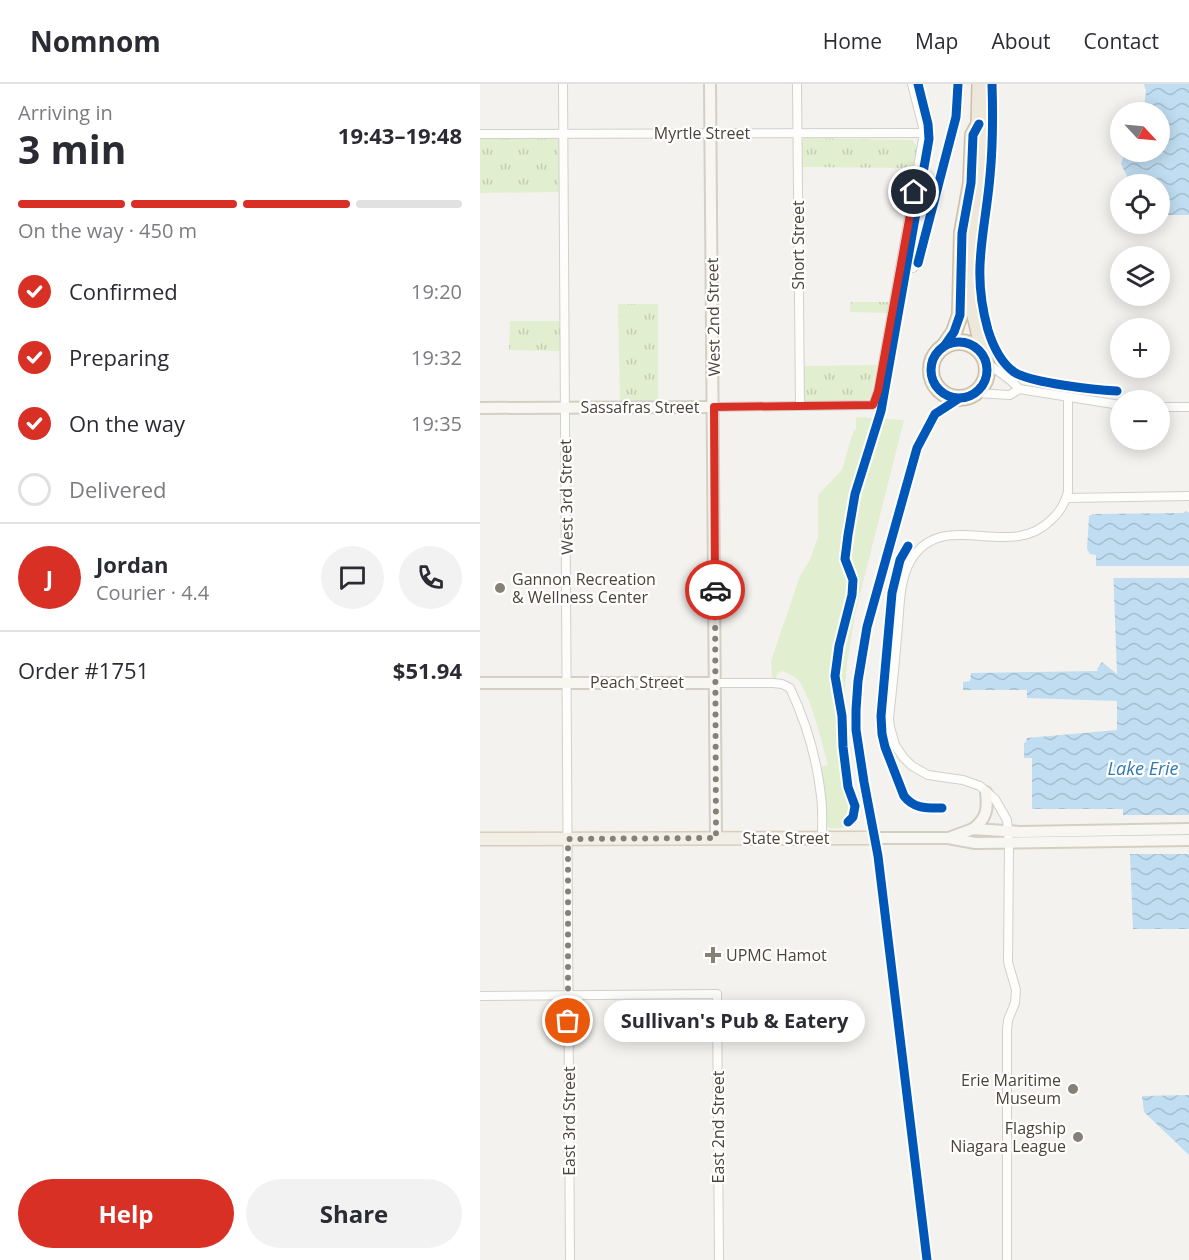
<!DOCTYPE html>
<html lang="en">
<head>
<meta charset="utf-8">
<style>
  body { margin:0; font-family:"Open Sans",sans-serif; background:#f2f2f3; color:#2b2b33; height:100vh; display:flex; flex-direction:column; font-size:22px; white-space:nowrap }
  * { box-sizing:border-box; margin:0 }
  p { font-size:20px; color:#7c7c81 }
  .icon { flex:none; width:33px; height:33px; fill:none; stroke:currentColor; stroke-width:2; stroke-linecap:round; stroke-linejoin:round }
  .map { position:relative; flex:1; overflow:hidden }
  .sheet { display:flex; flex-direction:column; background:#fff; width:480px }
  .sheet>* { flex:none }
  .needle { width:39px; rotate:116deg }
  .controls { position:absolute; left:630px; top:18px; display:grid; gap:12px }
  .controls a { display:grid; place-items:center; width:60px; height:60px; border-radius:50%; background:#fff; box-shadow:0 3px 15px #0003; font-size:30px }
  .pin { position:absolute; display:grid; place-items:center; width:51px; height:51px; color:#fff; margin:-26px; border:3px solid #fff; border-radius:50%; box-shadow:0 2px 6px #0007 }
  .courier { position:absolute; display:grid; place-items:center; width:60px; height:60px; margin:-30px; border:4px solid #d93025; border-radius:50%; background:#fff; color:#222; box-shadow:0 2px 8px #0007 }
  .bubble { position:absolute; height:42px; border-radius:21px; background:#fff; box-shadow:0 3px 15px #0003; font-size:20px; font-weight:700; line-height:42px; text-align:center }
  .summary em { font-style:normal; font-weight:700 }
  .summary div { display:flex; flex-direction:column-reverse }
  .summary { display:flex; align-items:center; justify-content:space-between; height:102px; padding:0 18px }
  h1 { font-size:39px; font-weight:700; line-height:45px }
  .bar { display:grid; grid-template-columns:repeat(4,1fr); gap:9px 6px; align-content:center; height:72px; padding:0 18px }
  .bar i { height:8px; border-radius:4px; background:#e1e1e2 }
  .bar .active { background:#d93025 }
  .bar p { grid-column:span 4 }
  .line { display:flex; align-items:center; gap:15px; padding:0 18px; border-top:2px solid #e1e1e2 }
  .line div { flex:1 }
  .round { display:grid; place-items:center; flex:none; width:63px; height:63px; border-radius:32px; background:#f2f2f3 }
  ol { padding:0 18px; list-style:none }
  li { display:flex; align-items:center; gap:18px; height:66px }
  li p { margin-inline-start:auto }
  li .icon { padding:6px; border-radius:50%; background:#d93025; color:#fff; stroke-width:4 }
  li:last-child { color:#7c7c81 }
  li i { width:33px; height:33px; border:3px solid #e1e1e2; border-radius:50% }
  .primary-button { display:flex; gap:12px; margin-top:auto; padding:12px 18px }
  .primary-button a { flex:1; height:69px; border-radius:36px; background:#d93025; color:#fff; font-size:24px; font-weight:700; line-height:69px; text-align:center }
  .primary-button a+a { background:#f2f2f3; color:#2b2b33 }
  header { display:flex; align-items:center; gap:36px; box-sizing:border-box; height:84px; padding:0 30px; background:#fff; border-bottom:2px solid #e1e1e2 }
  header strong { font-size:28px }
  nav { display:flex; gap:33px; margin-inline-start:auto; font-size:21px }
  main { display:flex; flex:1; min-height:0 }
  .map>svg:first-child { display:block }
  .grass { fill:url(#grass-tufts) }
  .green { fill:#e1eecf }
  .water { fill:url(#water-waves) }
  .pier { fill:#f4f2ee }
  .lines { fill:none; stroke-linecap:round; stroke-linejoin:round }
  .street-casing { stroke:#d2d0cb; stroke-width:10 }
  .secondary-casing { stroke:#d3cfc5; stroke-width:14 }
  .primary-casing { stroke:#d6cebb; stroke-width:15 }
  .highway-casing { stroke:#ccbfa9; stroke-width:18 }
  .street { stroke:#fdfdfc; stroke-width:8 }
  .secondary { stroke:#f7f6f1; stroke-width:10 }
  .primary { stroke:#f2efe6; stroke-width:12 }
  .highway { stroke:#ede8db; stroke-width:15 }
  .cycleway-casing { stroke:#fff; stroke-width:13 }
  .cycleway { stroke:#0057b8; stroke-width:9 }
  .done { stroke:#868178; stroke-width:6; stroke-dasharray:0 10.8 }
  .route { stroke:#d93025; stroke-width:8 }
  .poi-dot { fill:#868178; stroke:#fff; stroke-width:2 }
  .labels { text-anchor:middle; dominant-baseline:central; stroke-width:4.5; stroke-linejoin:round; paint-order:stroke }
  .street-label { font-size:16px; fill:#4b4439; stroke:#fff }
  .poi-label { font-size:16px; fill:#4b4439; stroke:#fff; text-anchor:start }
  .water-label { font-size:18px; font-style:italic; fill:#2e7ab2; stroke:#fff }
</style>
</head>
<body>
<header>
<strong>Nomnom</strong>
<nav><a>Home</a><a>Map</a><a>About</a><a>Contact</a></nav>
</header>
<main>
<section class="sheet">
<div class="summary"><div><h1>3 min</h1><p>Arriving in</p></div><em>19:43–19:48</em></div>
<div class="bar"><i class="active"></i><i class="active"></i><i class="active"></i><i></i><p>On the way · 450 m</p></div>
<ol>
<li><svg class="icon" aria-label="check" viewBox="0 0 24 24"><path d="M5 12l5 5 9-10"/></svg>Confirmed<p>19:20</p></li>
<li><svg class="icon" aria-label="check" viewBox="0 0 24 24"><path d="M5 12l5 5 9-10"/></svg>Preparing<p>19:32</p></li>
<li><svg class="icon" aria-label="check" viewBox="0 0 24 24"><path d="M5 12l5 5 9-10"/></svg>On the way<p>19:35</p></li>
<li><i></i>Delivered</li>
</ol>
<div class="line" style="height:108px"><b class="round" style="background:#d93025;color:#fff">J</b><div><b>Jordan</b><p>Courier · 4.4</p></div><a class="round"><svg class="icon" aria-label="chat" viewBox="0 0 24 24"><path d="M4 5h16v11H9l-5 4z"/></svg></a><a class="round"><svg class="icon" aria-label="phone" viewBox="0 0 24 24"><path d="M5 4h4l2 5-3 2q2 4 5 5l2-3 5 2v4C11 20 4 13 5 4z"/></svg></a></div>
<div class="line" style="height:78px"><div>Order #1751</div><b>$51.94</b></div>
<div class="primary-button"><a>Help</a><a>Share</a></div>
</section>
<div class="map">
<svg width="709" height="1176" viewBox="0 0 709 1176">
  <defs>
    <pattern id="grass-tufts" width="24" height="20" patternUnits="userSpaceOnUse" patternTransform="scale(1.5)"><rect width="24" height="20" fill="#e1eecf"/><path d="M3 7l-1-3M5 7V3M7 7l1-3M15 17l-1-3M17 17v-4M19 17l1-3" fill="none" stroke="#c3cdb2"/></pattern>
    <pattern id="water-waves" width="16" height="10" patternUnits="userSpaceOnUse" patternTransform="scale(1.5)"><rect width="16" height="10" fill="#c0ddf1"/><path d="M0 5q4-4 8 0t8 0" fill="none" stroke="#a6bfcf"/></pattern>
  </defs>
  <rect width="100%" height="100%" fill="#f4f2ee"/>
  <g class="grass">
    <path d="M80,54L79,108L0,109V55Z"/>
    <path d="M324,54L432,56L437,62L433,84L322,83L321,60Z"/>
    <path d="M371,218H409L407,229L370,228Z"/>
    <path d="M138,220H178V319H140Z"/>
    <path d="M30,237H80V267L29,266Z"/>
    <path d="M397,281L391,312L387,317L327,318L324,315V282Z"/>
  </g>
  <path class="green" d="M376,333L424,336L375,530L367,579L365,605L367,651L378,728C374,743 363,745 349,744L347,742L346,715L341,683L348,681C341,656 334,623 321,600C317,593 310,590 302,587L297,590L296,594H292L291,577L320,492L330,476L338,453V411L362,386L373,348L376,345Z"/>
  <g class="water">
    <path d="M664,0H709V131H680V100H651L641,80L645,68H680V28H658L664,23L666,7Z"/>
    <path d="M706,427L709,429V731H643V725H552V674H544V659L546,658L547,654L637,646V617L547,614V606H483V598L490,597L491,589L618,587L617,585L622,578L637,590L633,482H616V471L610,470L607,465L609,432L613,430L703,429Z"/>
    <path d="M650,770H709V845H653Z"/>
    <path d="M709,1011V1071L664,1028L662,1012Z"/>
  </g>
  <path class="pier" d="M633,482H709V494H632Z"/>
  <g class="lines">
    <defs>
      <g id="street">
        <path d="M83,0L90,1176"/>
        <path d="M317,0L320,322"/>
        <path d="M0,50L443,49"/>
        <path d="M420,184H433L438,179L476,33L478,0"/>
        <path d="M506,278C517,288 530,293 539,305"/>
        <path d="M495,309L530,311L539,305L640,321"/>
        <path d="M234,323L393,321L398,307L443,55V43L432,0"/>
        <path d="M680,323H709"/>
        <path d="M587,414L709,412"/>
        <path d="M236,599H293L302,600L310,604C326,638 337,676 341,712C343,726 342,740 342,754"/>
        <path d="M0,912L237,910L239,1176"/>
        <path d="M527,1176V946L528,936L535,919L536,906L528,878L529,758L527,736L515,715L500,702L483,696L448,691L432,682L423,673L415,661L410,643L409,634C412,607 415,580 417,552C420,528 418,498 431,476C464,422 530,479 572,435C580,428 585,419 588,408V314"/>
      </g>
      <g id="secondary">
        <path d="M230,0L236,754"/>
        <path d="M0,324L234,323"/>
        <path d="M0,599H236"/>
        <path d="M493,745C507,734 508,725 506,708"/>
        <path d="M471,753L493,745L540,748L709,745"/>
        <path d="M395,754H468L495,759L709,756"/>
      </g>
      <path id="primary" d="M0,755L395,754"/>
      <g id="highway">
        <path d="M500,0L499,40L504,54L502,89L492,176L493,223L505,274"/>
        <circle cx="479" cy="286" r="28"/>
        <path d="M465,261L474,248L480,231L482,149L491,99L493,51L499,40"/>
      </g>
    </defs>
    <use href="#street" class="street-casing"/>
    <use href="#secondary" class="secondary-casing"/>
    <use href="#primary" class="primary-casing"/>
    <use href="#highway" class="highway-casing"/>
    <use href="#street" class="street"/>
    <use href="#secondary" class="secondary"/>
    <use href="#primary" class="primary"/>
    <use href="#highway" class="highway"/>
    <defs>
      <g id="cycleway">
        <path d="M512,0C513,31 513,61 510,92C505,150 491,186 508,246C513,262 520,278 534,288C551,299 616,306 637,307"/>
        <path d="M438,179L476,33L478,0"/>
        <circle cx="479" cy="286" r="28"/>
        <path d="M465,261L474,248L480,231L482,149L491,99L493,51L499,40"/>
        <path d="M428,462L420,476L412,509L401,632L402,650L405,663L424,712C434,725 447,724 462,724"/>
        <path d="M368,738L373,733L375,722L368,703L363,663L362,632L355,592L359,562L372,511L373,496L365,475L368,451L375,410L401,327L449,55L448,40L438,0"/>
        <path d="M447,1176L398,772L384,698L376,646V626L378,597L387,543L437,364L455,330L478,315"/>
      </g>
    </defs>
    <use href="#cycleway" class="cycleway-casing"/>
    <use href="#cycleway" class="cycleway"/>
  </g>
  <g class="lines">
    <path class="done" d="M88,937V755L236,754L235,506"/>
    <path class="route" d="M235,506L234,323L393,321L398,307L434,108"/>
  </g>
  <g class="poi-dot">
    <circle cx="20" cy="504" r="6"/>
    <path d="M230 862h6v6h6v6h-6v6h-6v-6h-6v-6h6z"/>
    <circle cx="593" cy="1005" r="6"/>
    <circle cx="598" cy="1053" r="6"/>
  </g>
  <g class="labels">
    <g class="street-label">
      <text x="222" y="49">Myrtle Street</text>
      <text transform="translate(318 161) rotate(-90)">Short Street</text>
      <text transform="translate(233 233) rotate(-91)">West 2nd Street</text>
      <text x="160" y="323">Sassafras Street</text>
      <text transform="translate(86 413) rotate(-91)">West 3rd Street</text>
      <text x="157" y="598">Peach Street</text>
      <text x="306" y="754">State Street</text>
      <text transform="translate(89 1037) rotate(-90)">East 3rd Street</text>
      <text transform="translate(238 1043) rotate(-90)">East 2nd Street</text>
    </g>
    <g class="poi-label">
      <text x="32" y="495">Gannon Recreation<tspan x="32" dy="18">&amp; Wellness Center</tspan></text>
      <text x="246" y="871">UPMC Hamot</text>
      <text x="581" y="996" text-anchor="end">Erie Maritime<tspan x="581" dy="18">Museum</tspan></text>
      <text x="586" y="1044" text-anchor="end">Flagship<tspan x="586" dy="18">Niagara League</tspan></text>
    </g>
    <g class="water-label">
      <text x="663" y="684">Lake Erie</text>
    </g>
  </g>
</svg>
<div class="controls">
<a><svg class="needle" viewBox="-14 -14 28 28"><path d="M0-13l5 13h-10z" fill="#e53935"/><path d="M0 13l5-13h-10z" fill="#7c7c81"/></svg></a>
<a><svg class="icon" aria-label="locate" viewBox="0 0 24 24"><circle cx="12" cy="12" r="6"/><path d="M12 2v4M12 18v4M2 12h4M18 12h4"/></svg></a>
<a><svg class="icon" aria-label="layers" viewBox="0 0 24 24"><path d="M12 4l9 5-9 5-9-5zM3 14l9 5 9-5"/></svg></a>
<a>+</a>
<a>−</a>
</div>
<div class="pin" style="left:88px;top:937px;background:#ea580c"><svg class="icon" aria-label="bag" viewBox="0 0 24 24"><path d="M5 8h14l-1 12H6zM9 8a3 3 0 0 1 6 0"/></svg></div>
<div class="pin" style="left:434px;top:108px;background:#1f2937"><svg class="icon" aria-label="home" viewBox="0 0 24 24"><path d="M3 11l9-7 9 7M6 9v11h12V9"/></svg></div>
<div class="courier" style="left:235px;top:506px"><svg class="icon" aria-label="car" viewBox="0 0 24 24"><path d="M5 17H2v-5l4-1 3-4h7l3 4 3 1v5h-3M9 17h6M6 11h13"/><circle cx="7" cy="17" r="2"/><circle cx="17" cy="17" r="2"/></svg></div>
<div class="bubble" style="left:124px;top:916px;width:261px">Sullivan's Pub &amp; Eatery</div>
</div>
</main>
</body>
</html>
